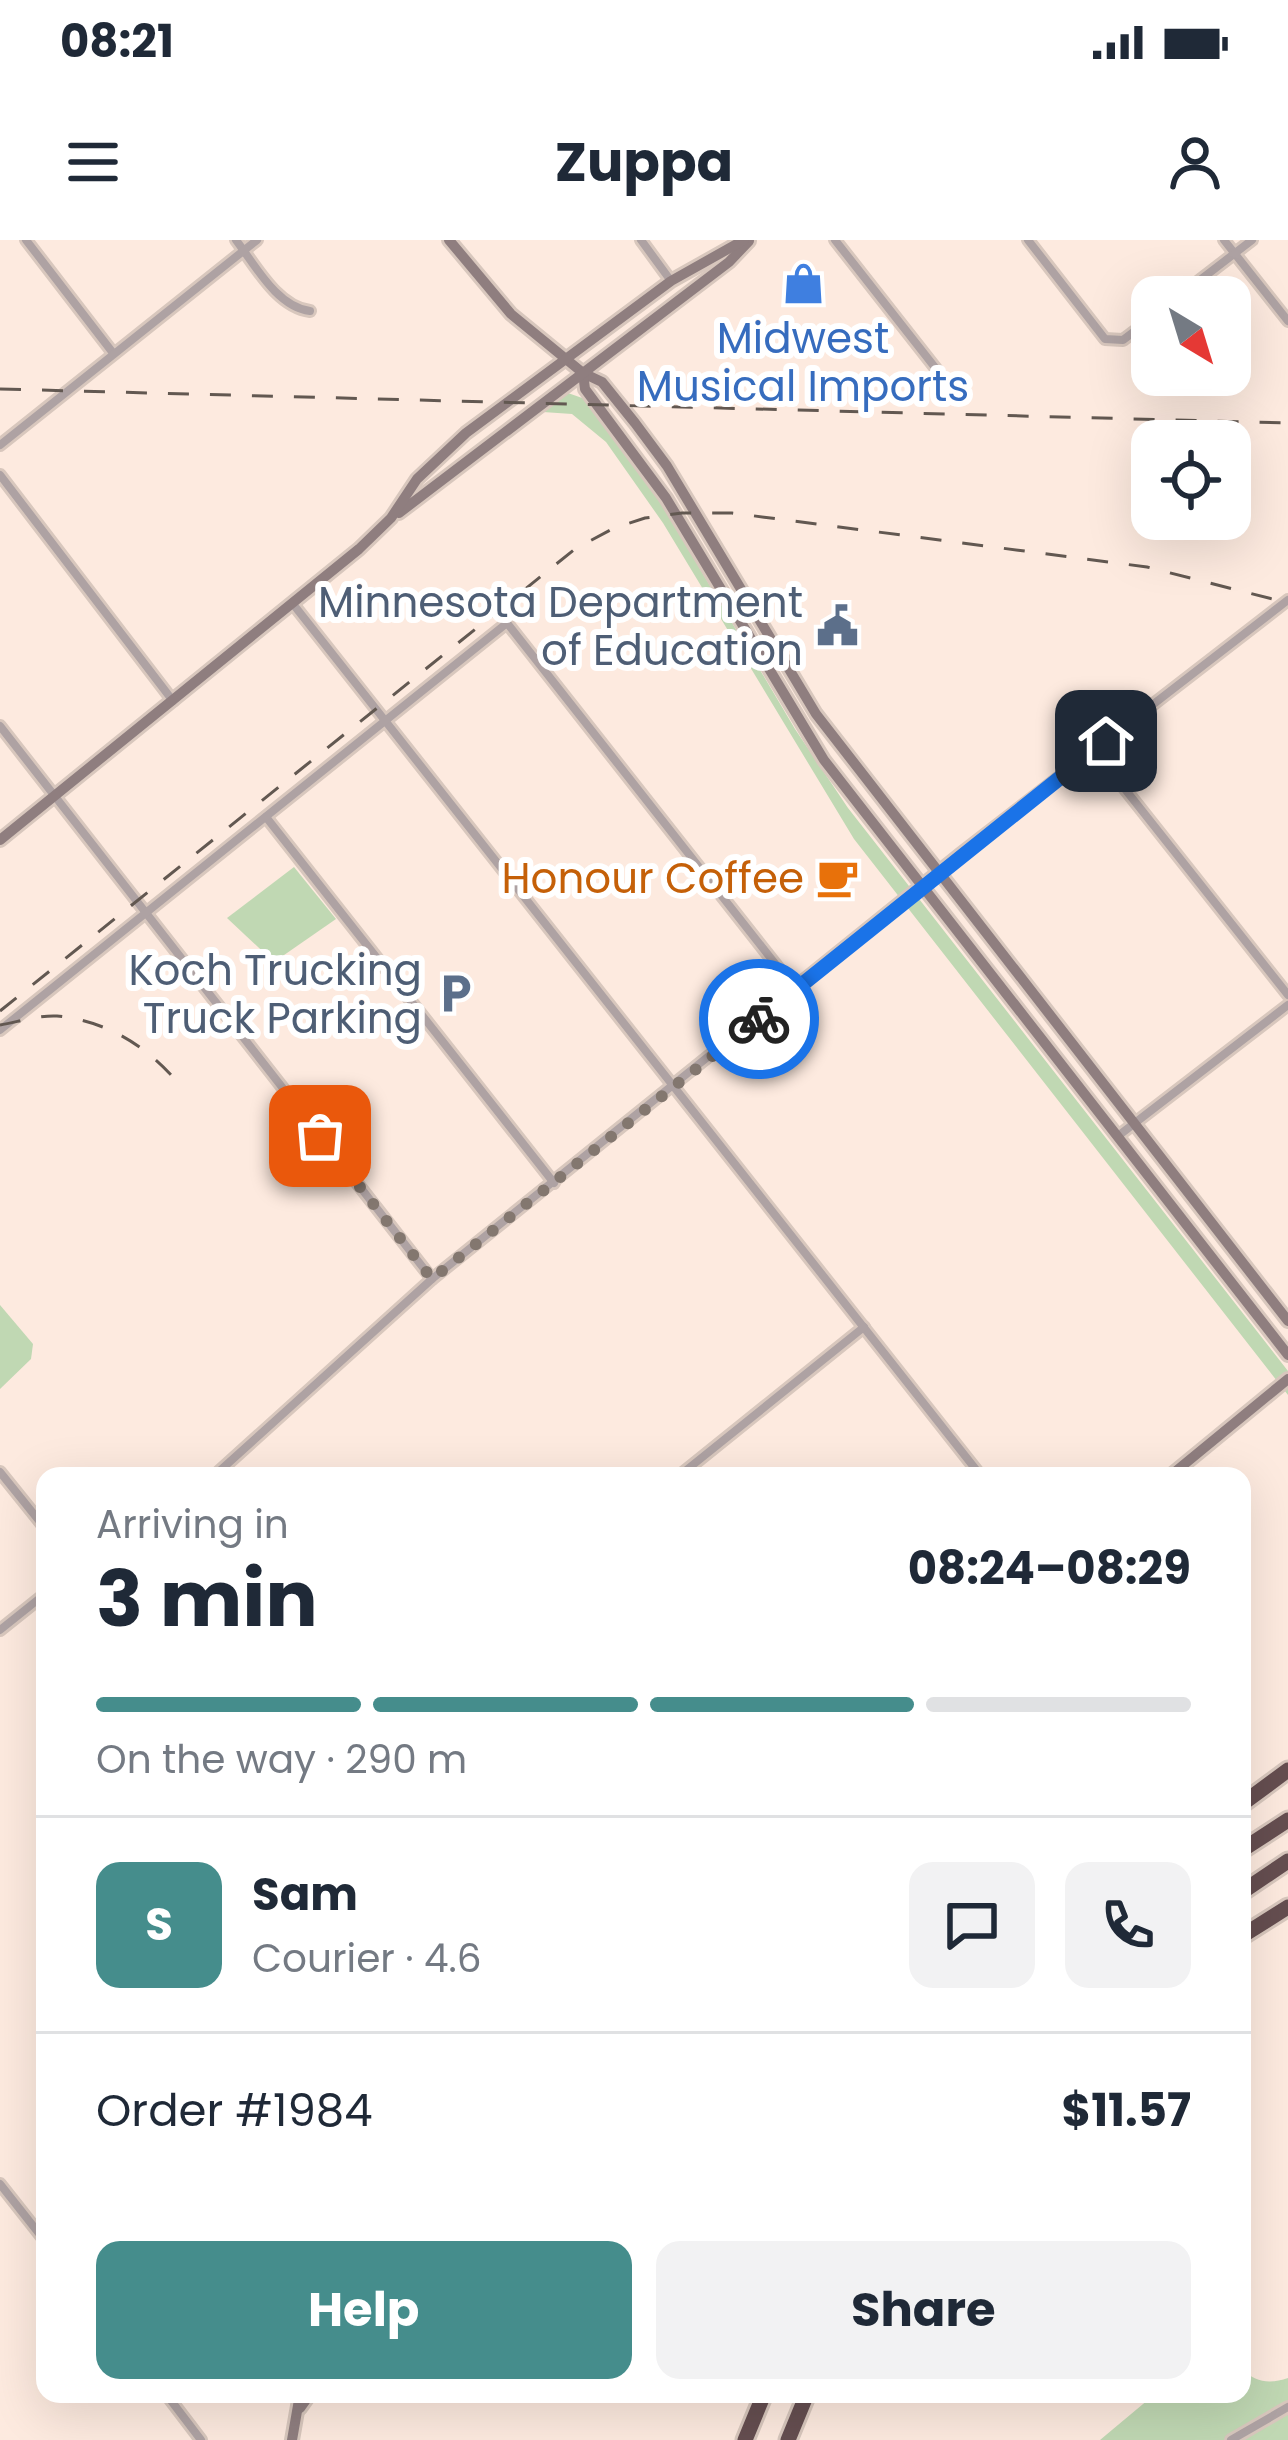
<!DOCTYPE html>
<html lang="en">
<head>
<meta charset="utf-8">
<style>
  body { margin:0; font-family:Poppins,sans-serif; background:#f2f2f3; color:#1f2937; height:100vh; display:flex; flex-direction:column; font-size:45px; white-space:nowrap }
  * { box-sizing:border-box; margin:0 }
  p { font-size:39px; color:#747a83 }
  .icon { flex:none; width:66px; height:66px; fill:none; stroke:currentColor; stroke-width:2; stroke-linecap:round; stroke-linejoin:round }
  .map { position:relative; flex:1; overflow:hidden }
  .sheet { position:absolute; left:36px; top:1227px; width:1215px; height:936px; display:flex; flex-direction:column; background:#fff; border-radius:24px; box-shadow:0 12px 48px #0002 }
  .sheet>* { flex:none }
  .needle { width:78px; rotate:142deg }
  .controls { position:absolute; left:1131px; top:36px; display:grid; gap:24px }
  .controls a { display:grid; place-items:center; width:120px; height:120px; border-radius:24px; background:#fff; box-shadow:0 12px 48px #0002; font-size:60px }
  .pin { position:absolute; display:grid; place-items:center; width:102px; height:102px; color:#fff; margin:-51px; border-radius:24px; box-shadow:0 6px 18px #0006 }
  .courier { position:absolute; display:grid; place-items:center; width:120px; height:120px; margin:-60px; border:9px solid #1a73e8; border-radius:50%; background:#fff; color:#222; box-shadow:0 3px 15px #0007 }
  .summary em { font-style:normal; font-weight:700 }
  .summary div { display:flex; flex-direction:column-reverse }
  .summary { display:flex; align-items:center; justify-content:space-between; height:204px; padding:0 60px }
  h1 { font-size:78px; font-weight:700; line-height:90px }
  .bar { display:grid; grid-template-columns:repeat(4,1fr); gap:18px 12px; align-content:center; height:144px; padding:0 60px }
  .bar i { height:15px; border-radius:9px; background:#e0e1e3 }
  .bar .selected { background:#458d8c }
  .bar p { grid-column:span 4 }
  .line { display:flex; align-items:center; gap:30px; padding:0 60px; border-top:3px solid #e0e1e3 }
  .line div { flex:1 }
  .round { display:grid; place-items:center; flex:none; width:126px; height:126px; border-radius:24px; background:#f2f2f3 }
  .cta { display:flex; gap:24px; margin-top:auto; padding:24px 60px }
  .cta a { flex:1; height:138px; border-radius:24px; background:#458d8c; color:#fff; font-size:48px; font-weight:700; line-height:138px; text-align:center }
  .cta a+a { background:#f2f2f3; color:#1f2937 }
  .status { display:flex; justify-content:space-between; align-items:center; height:84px; padding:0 60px; background:#fff; direction:ltr }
  .status svg { height:33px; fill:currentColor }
  header { display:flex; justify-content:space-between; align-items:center; height:156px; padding:0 60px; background:#fff; font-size:54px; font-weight:700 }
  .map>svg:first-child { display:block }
  .green { fill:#c0d8b3 }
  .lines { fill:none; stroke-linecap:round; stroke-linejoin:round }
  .street-casing { stroke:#d8c7bd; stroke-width:14 }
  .secondary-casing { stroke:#d8c7bd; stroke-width:16 }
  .highway-casing { stroke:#d8c7bd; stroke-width:21 }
  .street { stroke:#aea2a3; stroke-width:8 }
  .secondary { stroke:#8f7e7f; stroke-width:10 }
  .highway { stroke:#654e50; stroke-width:15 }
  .rail { stroke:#625851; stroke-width:3; stroke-dasharray:21 21; stroke-linecap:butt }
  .done { stroke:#83776f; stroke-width:12; stroke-dasharray:0 21.6 }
  .route { stroke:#1a73e8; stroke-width:15 }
  .labels { text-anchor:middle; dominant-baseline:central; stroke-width:12; stroke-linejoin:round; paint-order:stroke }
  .shop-label { font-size:42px; fill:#366cbe; stroke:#fff }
  .service-label { font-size:42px; fill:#4e5e75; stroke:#fff; text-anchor:end }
  .food-label { font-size:42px; fill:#c56008; stroke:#fff; text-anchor:end }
</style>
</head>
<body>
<div class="status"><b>08:21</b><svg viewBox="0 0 49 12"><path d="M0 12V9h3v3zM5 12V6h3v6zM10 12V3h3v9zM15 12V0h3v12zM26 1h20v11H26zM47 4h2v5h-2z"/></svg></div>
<header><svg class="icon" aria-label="menu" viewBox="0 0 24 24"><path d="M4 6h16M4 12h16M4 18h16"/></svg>Zuppa<svg class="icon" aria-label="person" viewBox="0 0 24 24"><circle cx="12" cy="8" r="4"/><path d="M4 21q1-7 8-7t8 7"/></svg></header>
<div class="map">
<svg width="1288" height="2200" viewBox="0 0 1288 2200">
  <rect width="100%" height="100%" fill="#fdeadf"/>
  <g class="green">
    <path d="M568,153L585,159L655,253L795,489L848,568L1288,1131V1155L854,599L663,283L606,202L572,174L543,172Z"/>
    <path d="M294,627L336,679L274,722L227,678Z"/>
    <path d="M0,1065L33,1104L31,1119L0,1149Z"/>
    <path d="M1242,2129C1256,2143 1270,2144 1288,2138V2200H1100L1155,2154H1242Z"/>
  </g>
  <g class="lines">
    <defs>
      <g id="street">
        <path d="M26,0L113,113"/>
        <path d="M236,0C255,25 277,67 310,71"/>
        <path d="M641,0L671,41"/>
        <path d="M835,0L937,130"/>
        <path d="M1028,0L1105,99L1123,100L1152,78"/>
        <path d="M1224,0L1288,81"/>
        <path d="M1178,57L1252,0"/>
        <path d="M0,205L257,0"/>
        <path d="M0,235L173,461"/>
        <path d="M293,364L981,1236"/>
        <path d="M0,486L432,1039"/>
        <path d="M1094,510L1288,755"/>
        <path d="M266,577L554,943"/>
        <path d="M0,790L507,383L795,749"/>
        <path d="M1118,896L1288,765"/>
        <path d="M0,1232L45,1288"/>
        <path d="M214,1236L432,1039L961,613L1288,360"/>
        <path d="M679,1236L864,1087"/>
        <path d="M0,1390L45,1354"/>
        <path d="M0,1944L45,2001"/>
        <path d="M166,2154L201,2200"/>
        <path d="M1231,2200L1288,2167"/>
      </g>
      <g id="secondary">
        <path d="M449,0L511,74L583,133L602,142L635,183L667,226L816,474L1288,1081"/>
        <path d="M583,133L585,149L666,258L824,520L1288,1115"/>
        <path d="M399,273L729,22L749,1"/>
        <path d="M0,600L359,309L391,278L417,239L466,193L671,41L744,0"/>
        <path d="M1170,1236L1288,1139"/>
        <path d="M300,2168L310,2154"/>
        <path d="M292,2200L300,2154"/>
      </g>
      <g id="highway">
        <path d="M1242,1564L1288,1530"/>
        <path d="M1242,1610L1288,1580"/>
        <path d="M1242,1652L1288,1621"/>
        <path d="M1242,1696L1288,1667"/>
        <path d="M745,2200L764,2154"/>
        <path d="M788,2200L807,2154"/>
      </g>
    </defs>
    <use href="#street" class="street-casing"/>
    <use href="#secondary" class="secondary-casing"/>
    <use href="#highway" class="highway-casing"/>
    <use href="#street" class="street"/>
    <use href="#secondary" class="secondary"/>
    <use href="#highway" class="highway"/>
    <g class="rail">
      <path d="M0,149L1288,183"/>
      <path d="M0,771L575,309L614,288L645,278L682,273H732L1147,327L1288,363"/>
      <path d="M0,785C18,782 38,775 57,776C107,781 147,806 179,844"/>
    </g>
  </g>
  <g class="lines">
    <path class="done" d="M320,896L432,1039L759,779"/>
    <path class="route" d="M759,779L1106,501"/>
  </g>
  <defs>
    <symbol id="shop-bare" viewBox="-9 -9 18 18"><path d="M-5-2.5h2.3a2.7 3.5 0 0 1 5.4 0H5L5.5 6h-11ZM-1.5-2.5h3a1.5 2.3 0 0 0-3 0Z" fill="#3f7fe0" stroke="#fff" stroke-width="2.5" paint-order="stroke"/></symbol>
    <symbol id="civic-bare" viewBox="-9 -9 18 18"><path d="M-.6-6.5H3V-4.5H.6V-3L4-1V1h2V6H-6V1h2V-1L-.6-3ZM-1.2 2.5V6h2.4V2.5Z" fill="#5c6f8a" stroke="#fff" stroke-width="2.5" paint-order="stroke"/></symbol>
    <symbol id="cafe-bare" viewBox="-9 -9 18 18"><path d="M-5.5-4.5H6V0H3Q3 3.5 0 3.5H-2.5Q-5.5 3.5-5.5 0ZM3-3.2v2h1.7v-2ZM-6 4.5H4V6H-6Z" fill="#e8710a" stroke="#fff" stroke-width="2.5" paint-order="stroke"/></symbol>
    <symbol id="parking-bare" viewBox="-9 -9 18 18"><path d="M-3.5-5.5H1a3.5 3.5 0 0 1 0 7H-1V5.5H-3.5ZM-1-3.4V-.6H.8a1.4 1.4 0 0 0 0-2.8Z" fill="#5c6f8a" stroke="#fff" stroke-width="2.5" paint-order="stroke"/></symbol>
  </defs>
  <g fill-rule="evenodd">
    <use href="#shop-bare" x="774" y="14" width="59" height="59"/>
    <use href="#civic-bare" x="808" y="356" width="59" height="59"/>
    <use href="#cafe-bare" x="808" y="608" width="59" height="59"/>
    <use href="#parking-bare" x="426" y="724" width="59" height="59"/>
  </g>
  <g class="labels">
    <g class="shop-label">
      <text x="803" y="98">Midwest<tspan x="803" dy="48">Musical Imports</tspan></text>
    </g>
    <g class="service-label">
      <text x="803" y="362">Minnesota Department<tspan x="803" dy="48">of Education</tspan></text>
      <text x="422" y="730">Koch Trucking<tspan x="422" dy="48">Truck Parking</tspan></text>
    </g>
    <g class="food-label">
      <text x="804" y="638">Honour Coffee</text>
    </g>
  </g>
</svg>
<div class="controls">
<a><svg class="needle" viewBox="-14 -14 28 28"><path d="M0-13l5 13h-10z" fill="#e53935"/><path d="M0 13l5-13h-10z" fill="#747a83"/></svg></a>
<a><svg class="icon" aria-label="locate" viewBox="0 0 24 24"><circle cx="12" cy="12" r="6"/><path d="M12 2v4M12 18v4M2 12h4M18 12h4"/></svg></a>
</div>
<div class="pin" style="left:320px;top:896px;background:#ea580c"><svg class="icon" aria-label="bag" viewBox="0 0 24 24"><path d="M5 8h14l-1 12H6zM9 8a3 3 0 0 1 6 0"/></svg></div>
<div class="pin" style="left:1106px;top:501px;background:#1f2937"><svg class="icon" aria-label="home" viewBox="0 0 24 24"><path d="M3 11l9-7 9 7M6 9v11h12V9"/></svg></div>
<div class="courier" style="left:759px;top:779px"><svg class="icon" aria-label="bike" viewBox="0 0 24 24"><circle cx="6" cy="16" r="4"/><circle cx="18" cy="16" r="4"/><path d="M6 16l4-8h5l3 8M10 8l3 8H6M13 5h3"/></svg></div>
<section class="sheet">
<div class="summary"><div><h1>3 min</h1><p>Arriving in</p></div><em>08:24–08:29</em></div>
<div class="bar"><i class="selected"></i><i class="selected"></i><i class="selected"></i><i></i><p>On the way · 290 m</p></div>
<div class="line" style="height:216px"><b class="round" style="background:#458d8c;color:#fff">S</b><div><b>Sam</b><p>Courier · 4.6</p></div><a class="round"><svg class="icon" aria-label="chat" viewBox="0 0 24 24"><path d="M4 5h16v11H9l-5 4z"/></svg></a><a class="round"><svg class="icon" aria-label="phone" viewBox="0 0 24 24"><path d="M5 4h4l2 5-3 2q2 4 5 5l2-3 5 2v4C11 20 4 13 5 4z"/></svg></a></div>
<div class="line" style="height:156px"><div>Order #1984</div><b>$11.57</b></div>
<div class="cta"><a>Help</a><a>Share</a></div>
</section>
</div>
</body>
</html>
